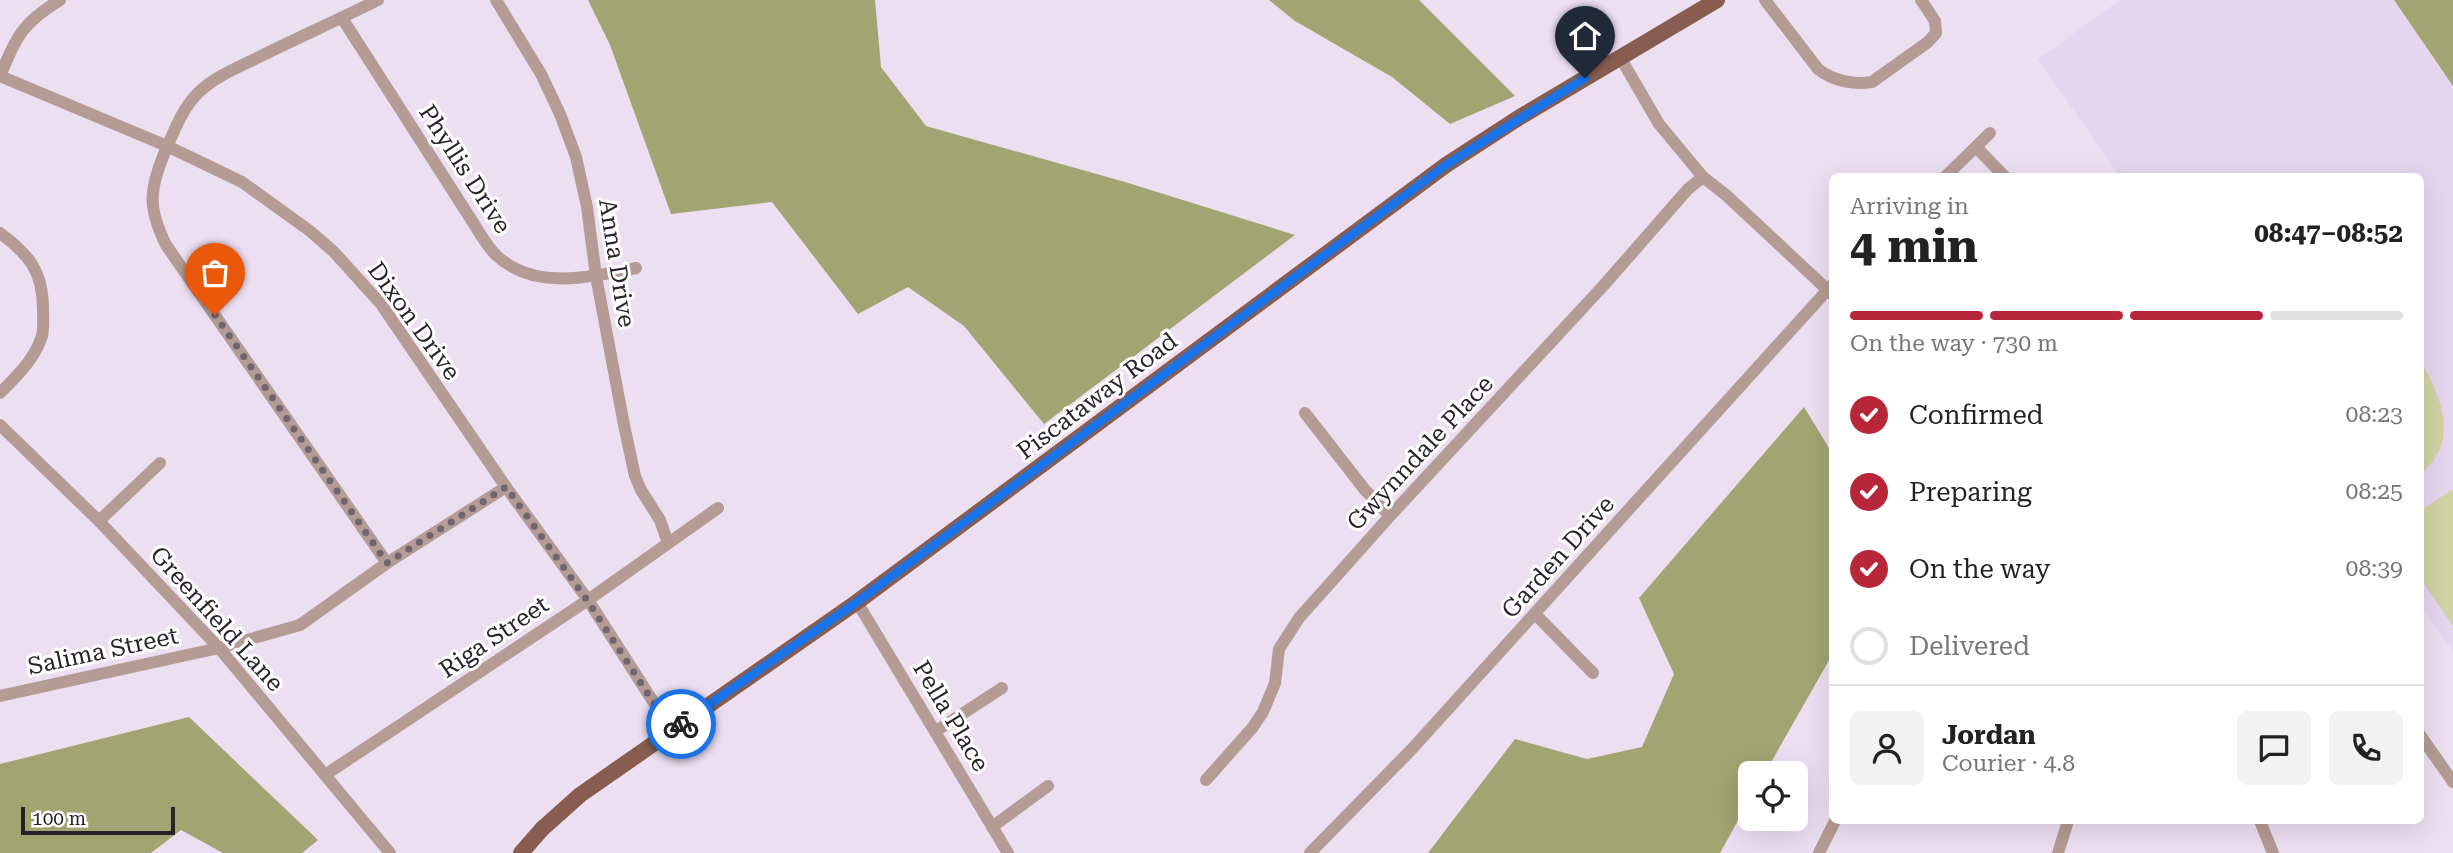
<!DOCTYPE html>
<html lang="en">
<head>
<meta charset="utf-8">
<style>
  body { margin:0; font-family:"Roboto Serif",serif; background:#f2f2f2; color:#222; height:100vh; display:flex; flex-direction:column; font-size:26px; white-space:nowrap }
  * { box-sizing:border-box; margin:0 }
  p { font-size:23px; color:#767676 }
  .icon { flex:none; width:38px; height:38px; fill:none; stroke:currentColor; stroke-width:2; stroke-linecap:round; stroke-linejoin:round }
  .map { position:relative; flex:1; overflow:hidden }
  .sheet { position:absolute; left:1829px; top:173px; width:595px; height:651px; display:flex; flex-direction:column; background:#fff; border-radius:10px; box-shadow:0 7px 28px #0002 }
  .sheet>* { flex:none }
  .tools { position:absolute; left:1738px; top:761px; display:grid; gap:14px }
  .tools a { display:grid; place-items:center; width:70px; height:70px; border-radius:10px; background:#fff; box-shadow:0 7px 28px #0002; font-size:35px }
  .scale { position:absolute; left:21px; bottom:18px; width:154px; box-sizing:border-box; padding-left:7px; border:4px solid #28232a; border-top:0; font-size:19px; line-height:24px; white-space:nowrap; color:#28232a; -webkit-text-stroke:5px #fff; paint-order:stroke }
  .pin { position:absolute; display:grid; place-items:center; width:60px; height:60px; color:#fff; margin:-72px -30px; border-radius:50% 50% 50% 0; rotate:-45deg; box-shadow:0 0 7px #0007 }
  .pin .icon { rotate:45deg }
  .courier { position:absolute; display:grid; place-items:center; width:70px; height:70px; margin:-35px; border:5px solid #1a73e8; border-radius:50%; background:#fff; color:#222; box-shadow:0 2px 9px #0007 }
  .overview em { font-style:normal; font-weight:700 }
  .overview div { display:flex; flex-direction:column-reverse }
  .overview { display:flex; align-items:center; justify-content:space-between; height:119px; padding:0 21px }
  h1 { font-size:46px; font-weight:700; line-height:52px }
  .bar { display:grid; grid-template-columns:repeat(4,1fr); gap:10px 7px; align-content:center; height:84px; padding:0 21px }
  .bar i { height:9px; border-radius:5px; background:#e0e0e0 }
  .bar .active { background:#b82639 }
  .bar p { grid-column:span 4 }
  .line { display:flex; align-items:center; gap:18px; padding:0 21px; border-top:2px solid #e0e0e0 }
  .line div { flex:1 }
  .round { display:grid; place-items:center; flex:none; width:74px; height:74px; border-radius:10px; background:#f2f2f2 }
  ol { padding:0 21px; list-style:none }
  li { display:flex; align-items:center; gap:21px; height:77px }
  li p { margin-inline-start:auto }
  li .icon { padding:7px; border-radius:50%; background:#b82639; color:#fff; stroke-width:4 }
  li:last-child { color:#767676 }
  li i { width:38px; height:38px; border:4px solid #e0e0e0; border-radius:50% }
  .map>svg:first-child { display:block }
  .built { fill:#e6d5ef }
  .green { fill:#d0d4a3 }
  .forest { fill:#a1a571 }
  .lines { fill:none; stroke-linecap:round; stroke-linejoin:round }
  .minor { stroke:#b49b93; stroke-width:12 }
  .major { stroke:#885d4f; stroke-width:16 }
  .done { stroke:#6d6570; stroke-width:7; stroke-dasharray:0 12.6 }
  .route { stroke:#1a73e8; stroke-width:9 }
  .labels { text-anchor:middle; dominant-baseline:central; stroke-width:6; stroke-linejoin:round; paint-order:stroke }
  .street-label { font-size:24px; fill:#28232a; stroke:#fff }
</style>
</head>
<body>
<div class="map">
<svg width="2453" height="853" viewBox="0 0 2453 853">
  <rect width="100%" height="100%" fill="#ecdff2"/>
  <path class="built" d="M2120,0H2394L2453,86V651L2420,604V177H2120L2038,59Z"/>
  <g class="green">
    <path d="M2420,360C2436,388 2453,422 2438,453C2433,461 2428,468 2420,474Z"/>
    <path d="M2453,489V626L2420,578V511Z"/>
  </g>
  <g class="forest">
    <path d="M588,0H875L881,67L926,126L1125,182L1295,235L1044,424L964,326L908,287L858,314L772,202L671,214L610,45Z"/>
    <path d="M1269,0H1419L1515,96L1450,124L1392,77L1295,21Z"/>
    <path d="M2394,0H2453V86Z"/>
    <path d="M1804,407L1832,453V655L1765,773L1750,774V799L1720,853H1428L1515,739L1587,759L1642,747L1674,674L1639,598Z"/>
    <path d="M189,717L318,840L302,853H223L181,830L151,853H0V764Z"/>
  </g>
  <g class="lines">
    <g class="minor">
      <path d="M378,0C338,20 297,38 257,58C237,68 214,77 198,93C181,110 174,132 164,154C149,191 148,208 166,245L387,563"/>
      <path d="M496,0L541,74L560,114L576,157L587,207L596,276L624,425L635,476L641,490L660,520L668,543"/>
      <path d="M1765,0L1818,69C1833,81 1854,85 1872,82L1928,42L1936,33L1935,21L1921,0"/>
      <path d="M342,18L474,224C481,235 487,246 496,255C534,291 590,277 636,268"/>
      <path d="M1620,57L1659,124L1703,177L1726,195L1832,294"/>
      <path d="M0,76L167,146L242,182L310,231L334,252L381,304L506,487L588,600L672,731"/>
      <path d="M0,76C17,36 22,23 60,0"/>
      <path d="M1976,147L2005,177"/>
      <path d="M1945,177L1990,133"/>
      <path d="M0,233C29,254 43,272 43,309C43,318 44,328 42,336C35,359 16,377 0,393"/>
      <path d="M1305,413L1365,490L1390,516"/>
      <path d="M0,425L99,521L219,648L390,853"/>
      <path d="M99,521L160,463"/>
      <path d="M857,602L1008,853"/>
      <path d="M1535,614L1593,673"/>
      <path d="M0,696L219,648L300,625L387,563L506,487"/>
      <path d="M936,731L1002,688"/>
      <path d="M2420,735L2453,782"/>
      <path d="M325,775L588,600L718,508"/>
      <path d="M1206,780L1253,727L1263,712L1275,683L1279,649L1299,618L1390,516L1604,285L1688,189L1703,177"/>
      <path d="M2260,821L2273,853"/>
      <path d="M992,827L1048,786"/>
      <path d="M1310,853L1411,750L1832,285"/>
      <path d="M1819,853L1835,821"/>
      <path d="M2058,853L2068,821"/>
    </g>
    <path class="major" d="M521,853L542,829L580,795L857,602L1446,165L1520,117L1717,0"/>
  </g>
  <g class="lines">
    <path class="done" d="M215,315L387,563L506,487L587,600L672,731L681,724"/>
    <path class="route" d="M681,724L857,602L1446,165L1585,78"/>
  </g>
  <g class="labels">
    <g class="street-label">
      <text transform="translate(465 169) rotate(57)">Phyllis Drive</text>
      <text transform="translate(617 263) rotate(81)">Anna Drive</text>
      <text transform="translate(414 321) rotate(54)">Dixon Drive</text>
      <text transform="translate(1097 396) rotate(-37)">Piscataway Road</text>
      <text transform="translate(1420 453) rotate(-47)">Gwynndale Place</text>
      <text transform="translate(1558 557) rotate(-48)">Garden Drive</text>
      <text transform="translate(217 619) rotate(48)">Greenfield Lane</text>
      <text transform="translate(494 637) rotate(-34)">Riga Street</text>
      <text transform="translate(103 651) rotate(-12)">Salima Street</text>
      <text transform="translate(951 716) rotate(59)">Pella Place</text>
    </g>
  </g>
</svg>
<div class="tools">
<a><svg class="icon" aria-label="locate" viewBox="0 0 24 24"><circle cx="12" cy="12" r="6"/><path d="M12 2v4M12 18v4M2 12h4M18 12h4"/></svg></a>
</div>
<div class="scale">100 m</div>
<div class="pin" style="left:215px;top:315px;background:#ea580c"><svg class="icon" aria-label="bag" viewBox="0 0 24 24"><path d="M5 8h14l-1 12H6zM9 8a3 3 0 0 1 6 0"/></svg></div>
<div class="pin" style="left:1585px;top:78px;background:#1f2937"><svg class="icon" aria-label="home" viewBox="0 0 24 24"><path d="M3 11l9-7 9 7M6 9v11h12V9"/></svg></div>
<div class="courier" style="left:681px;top:724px"><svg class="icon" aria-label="bike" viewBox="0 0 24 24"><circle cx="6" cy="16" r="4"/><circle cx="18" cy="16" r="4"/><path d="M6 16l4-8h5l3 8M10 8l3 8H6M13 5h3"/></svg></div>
<section class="sheet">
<div class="overview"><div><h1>4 min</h1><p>Arriving in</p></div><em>08:47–08:52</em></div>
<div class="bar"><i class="active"></i><i class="active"></i><i class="active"></i><i></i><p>On the way · 730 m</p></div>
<ol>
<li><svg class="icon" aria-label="check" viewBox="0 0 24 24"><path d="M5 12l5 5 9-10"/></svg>Confirmed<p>08:23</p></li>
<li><svg class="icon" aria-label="check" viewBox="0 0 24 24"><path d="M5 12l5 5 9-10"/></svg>Preparing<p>08:25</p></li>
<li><svg class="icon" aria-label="check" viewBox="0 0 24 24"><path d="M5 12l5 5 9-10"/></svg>On the way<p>08:39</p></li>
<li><i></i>Delivered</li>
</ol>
<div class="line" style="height:126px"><a class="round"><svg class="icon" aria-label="person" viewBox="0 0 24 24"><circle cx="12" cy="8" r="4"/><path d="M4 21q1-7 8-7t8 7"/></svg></a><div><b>Jordan</b><p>Courier · 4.8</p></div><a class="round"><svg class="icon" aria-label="chat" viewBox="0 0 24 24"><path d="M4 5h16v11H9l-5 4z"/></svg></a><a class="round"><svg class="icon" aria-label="phone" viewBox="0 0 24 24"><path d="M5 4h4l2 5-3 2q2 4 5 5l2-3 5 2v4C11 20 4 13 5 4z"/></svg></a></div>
</section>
</div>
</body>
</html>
